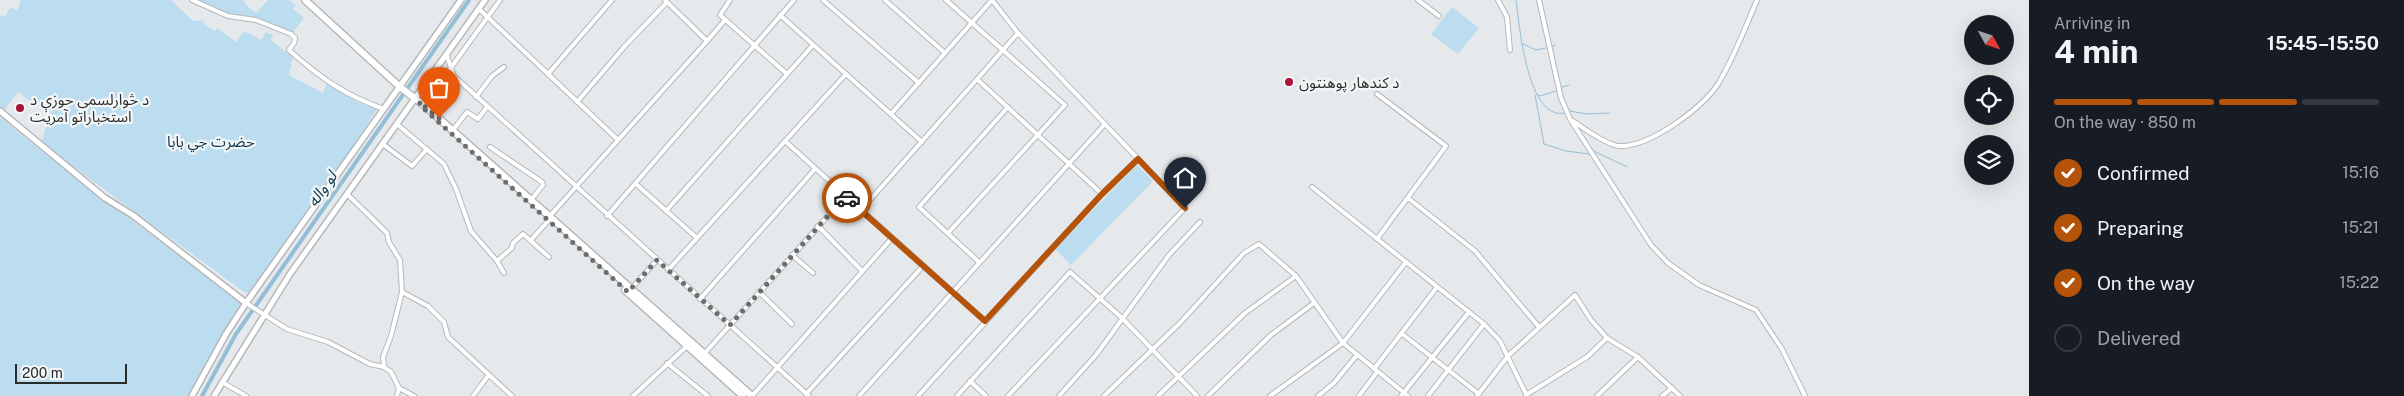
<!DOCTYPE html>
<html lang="en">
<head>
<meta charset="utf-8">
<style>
  body { margin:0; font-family:"Public Sans","Noto Sans Arabic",sans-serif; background:#20242c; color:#f1f3f6; height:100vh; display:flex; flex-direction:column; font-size:19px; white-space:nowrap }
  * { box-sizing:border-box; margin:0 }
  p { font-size:16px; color:#9ea1a6 }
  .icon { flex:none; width:28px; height:28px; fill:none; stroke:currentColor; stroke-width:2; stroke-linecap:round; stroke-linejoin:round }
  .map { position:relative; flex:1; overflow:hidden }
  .sheet { display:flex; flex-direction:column; background:#171b24; width:375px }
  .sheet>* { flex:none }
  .needle { width:32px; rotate:130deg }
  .tools { position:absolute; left:1964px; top:15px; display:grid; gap:10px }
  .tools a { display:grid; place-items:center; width:50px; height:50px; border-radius:50%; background:#171b24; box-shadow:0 5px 20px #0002; font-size:25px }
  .scale { position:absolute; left:15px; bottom:12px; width:112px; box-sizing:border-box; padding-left:5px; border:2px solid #2a2b2b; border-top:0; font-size:14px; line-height:18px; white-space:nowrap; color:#2a2b2b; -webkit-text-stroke:4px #f4f7f8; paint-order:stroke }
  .pin { position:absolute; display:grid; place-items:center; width:42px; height:42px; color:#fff; margin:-51px -21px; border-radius:50% 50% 50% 0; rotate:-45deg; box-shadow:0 0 5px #0007 }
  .pin .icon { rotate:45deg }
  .courier { position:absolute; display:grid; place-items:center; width:50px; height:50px; margin:-25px; border:4px solid #b45309; border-radius:50%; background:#fff; color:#222; box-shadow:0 1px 6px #0007 }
  .summary em { font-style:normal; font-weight:700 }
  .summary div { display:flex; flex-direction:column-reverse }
  .summary { display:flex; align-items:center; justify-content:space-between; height:85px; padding:0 25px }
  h1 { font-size:32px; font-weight:700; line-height:38px }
  .bar { display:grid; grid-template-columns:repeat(4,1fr); gap:8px 5px; align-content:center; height:60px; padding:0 25px }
  .bar i { height:6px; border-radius:4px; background:#363941 }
  .bar .current { background:#b45309 }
  .bar p { grid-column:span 4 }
  ol { padding:0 25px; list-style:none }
  li { display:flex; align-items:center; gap:15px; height:55px }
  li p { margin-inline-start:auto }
  li .icon { padding:5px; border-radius:50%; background:#b45309; color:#fff; stroke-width:4 }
  li:last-child { color:#9ea1a6 }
  li i { width:28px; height:28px; border:2px solid #363941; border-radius:50% }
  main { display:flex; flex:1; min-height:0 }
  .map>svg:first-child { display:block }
  .green { fill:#bcddef }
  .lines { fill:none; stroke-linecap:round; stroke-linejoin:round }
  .stream { stroke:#92bed6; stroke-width:1 }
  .canal { stroke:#92bed6; stroke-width:4 }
  .minor-casing { stroke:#b5b8ba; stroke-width:6 }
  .tertiary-casing { stroke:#b5b8ba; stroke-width:8 }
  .primary-casing { stroke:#b5b8ba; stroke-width:9 }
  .minor { stroke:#fff; stroke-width:4 }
  .tertiary { stroke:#fff; stroke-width:5 }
  .primary { stroke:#fff; stroke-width:6 }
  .done { stroke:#6c6e6e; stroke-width:5; stroke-dasharray:0 9 }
  .route { stroke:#b45309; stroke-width:6 }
  .poi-dot { fill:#a81138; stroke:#f4f7f8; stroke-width:2 }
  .labels { text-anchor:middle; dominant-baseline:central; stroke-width:4.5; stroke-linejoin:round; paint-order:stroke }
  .poi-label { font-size:15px; fill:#2a2b2b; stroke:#f4f7f8; text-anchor:start }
  .park-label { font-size:15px; fill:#0e3547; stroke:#f4f7f8 }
  .water-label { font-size:16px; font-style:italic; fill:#153b4c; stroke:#f4f7f8 }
</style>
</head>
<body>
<main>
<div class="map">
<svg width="2029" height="396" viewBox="0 0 2029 396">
  <rect width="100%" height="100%" fill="#e6e9eb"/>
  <g class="green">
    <path d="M19,0H171L193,21L203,20L204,24L215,31L217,28L236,42L244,31L261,40L266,32L273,35L271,40L293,57L289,75L323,93L327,83L357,102L377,109L341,165L249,293L244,292L41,143L51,111L34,104L18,92L3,112L0,109V17L1,15L5,17L10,7L17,10L21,2Z"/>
    <path d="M196,0H244L245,4L256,13L268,0H289L296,5L293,9L304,18L293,32L256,18L228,15Z"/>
    <path d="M1452,7L1479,28L1458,54L1431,34Z"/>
    <path d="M0,117C78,183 162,240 242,305L223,333L188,396H0Z"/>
    <path d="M1137,165L1153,181L1071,265L1055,249Z"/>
  </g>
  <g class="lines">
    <g class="stream">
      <path d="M1516,0C1519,22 1527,121 1564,113"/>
      <path d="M1523,44L1536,50L1546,48"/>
      <path d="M1552,46L1555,45"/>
      <path d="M1562,87L1569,85"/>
      <path d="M1537,94L1540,96L1556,91"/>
      <path d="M1535,95L1544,144L1566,151L1589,154"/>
      <path d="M1570,111L1587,114L1609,113"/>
      <path d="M1594,151L1627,167"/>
    </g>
    <path class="canal" d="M202,396L236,334L469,0"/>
    <defs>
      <g id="minor">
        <path d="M192,0L228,16L256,20L291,34L295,38L294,43L289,50C319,77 346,96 384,109"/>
        <path d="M730,0L720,15L787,74"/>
        <path d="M823,0L919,83"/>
        <path d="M885,0L945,53"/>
        <path d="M946,0L1065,105L948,233"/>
        <path d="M992,0L1018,33L1185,208L1008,396"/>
        <path d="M1418,0L1439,16"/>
        <path d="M1498,0L1507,17L1510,50"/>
        <path d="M1539,0L1561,98L1570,119L1651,245L1668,263L1699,285L1756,310L1782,349L1805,396"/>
        <path d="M479,9L617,139"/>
        <path d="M780,15L922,142"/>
        <path d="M707,41L725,20"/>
        <path d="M447,56L454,76L809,396"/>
        <path d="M450,69L500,0"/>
        <path d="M548,74L612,0"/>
        <path d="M434,75H447"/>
        <path d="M978,80L1102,194"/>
        <path d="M1377,94L1446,146L1377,239"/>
        <path d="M476,97L492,76L504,67"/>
        <path d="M429,99L447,75"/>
        <path d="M577,102L624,47L667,2"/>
        <path d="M891,114L992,0"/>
        <path d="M1573,121C1583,128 1608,146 1620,146C1650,147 1702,108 1718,84C1734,58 1745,28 1757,0"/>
        <path d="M398,125L444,164L456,189L471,231L497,261L504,273"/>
        <path d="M453,130L467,112L478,119L487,107"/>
        <path d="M785,141L985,321"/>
        <path d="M384,145L412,166L427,149"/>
        <path d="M490,147L542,182L543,185L531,200"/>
        <path d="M636,184L697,238"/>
        <path d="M1312,187L1484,324L1500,341L1527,396"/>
        <path d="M348,195L387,233L389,242L400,260L402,292L391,336L383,357L384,367"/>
        <path d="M1408,198L1475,251L1539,327"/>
        <path d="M861,210L1018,33"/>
        <path d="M666,211L813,45"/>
        <path d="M607,216L794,0"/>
        <path d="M549,217L707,41L665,0"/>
        <path d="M818,226L862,271"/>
        <path d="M531,240L548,221"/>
        <path d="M792,255L813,273"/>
        <path d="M497,261L512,248L513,243L523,234L549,257"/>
        <path d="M979,262L919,207L1008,107"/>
        <path d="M668,270L846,74"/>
        <path d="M630,290L657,260"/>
        <path d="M402,292L428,306L444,322L448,337L512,396"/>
        <path d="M759,292L792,324"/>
        <path d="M700,299L815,169"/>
        <path d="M246,303L287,329L328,342L370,364L384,367L391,372L399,388L414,396"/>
        <path d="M1401,333L1479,394"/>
        <path d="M704,354L845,197"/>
        <path d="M667,363L708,396"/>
        <path d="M1374,369L1437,287"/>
        <path d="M970,381L986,396"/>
        <path d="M222,382L246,396"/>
        <path d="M806,394L923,266"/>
        <path d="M1526,395L1587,357L1607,338"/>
        <path d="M397,396L399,388"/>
        <path d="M473,396L488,376"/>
        <path d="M633,396L687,346"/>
        <path d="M752,396L892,238"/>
        <path d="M859,396L1104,125"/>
        <path d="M918,396L1102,194L1138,159"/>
        <path d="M957,396L1070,272L1122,318L1197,396"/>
        <path d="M1059,396L1096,355L1169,255L1200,222"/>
        <path d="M1104,396L1180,323L1244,253L1259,244L1296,276L1343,343L1408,396"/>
        <path d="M1158,396L1245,313L1296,276"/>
        <path d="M1208,396L1271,335L1314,303"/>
        <path d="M1270,396L1343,343L1406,262"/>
        <path d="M1318,396L1334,383L1357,355"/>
        <path d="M1359,396L1377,372"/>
        <path d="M1401,396L1469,312"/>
        <path d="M1428,396L1484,324"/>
        <path d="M1477,396L1508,356L1575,295L1591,320L1607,338L1638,357L1680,396"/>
        <path d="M1597,396L1638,357"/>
        <path d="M1662,396L1672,388"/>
      </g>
      <g id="tertiary">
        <path d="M0,111L105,198L134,216L246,303"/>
        <path d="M192,396L226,334L246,303L461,0"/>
        <path d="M214,396L290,274L485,0"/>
      </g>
      <g id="primary">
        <path d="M305,0L400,87L425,106L752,396"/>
        <path d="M625,290L743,396"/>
      </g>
    </defs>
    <use href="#minor" class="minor-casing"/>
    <use href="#tertiary" class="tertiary-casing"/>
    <use href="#primary" class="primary-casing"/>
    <use href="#minor" class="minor"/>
    <use href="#tertiary" class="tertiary"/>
    <use href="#primary" class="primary"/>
  </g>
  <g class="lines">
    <path class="done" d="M439,118L419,102L423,108L628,292L657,260L730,325L845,197L847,198"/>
    <path class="route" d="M847,198L985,321L1102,194L1138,159L1185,208"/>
  </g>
  <g class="poi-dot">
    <circle cx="1289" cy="82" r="5"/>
    <circle cx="20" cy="108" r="5"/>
  </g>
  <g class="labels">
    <g class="poi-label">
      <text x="1299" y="82">د کندهار پوهنتون</text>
      <text x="30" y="99">د څوارلسمی حوزې د<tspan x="30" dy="17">استخباراتو آمريت</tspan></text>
    </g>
    <g class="park-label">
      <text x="211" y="141">حضرت جي بابا</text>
    </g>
    <g class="water-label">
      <text transform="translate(322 189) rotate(-55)">لو واله</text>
    </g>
  </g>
</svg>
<div class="tools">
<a><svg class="needle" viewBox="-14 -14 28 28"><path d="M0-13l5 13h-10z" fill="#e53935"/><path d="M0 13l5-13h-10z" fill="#9ea1a6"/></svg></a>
<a><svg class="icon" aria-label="locate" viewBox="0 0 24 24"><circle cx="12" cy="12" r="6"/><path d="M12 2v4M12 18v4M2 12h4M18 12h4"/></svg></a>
<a><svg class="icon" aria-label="layers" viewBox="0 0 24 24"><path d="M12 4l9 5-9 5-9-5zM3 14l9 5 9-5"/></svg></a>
</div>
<div class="scale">200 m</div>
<div class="pin" style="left:439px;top:118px;background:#ea580c"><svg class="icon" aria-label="bag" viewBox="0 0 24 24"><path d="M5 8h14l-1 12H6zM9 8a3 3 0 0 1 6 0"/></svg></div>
<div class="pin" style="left:1185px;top:208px;background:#1f2937"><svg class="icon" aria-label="home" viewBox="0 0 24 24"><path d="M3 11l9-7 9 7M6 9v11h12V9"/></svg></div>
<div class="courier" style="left:847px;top:198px"><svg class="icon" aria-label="car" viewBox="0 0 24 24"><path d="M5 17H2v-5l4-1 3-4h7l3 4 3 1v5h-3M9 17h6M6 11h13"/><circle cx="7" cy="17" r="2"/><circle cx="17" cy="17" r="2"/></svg></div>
</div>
<section class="sheet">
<div class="summary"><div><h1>4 min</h1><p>Arriving in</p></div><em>15:45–15:50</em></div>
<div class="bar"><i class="current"></i><i class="current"></i><i class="current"></i><i></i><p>On the way · 850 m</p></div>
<ol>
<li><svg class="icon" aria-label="check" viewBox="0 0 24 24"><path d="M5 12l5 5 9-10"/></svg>Confirmed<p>15:16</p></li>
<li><svg class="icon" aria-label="check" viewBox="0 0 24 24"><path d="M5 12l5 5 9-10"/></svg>Preparing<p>15:21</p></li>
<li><svg class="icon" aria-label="check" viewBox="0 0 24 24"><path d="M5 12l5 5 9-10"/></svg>On the way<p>15:22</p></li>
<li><i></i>Delivered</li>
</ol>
</section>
</main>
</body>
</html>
